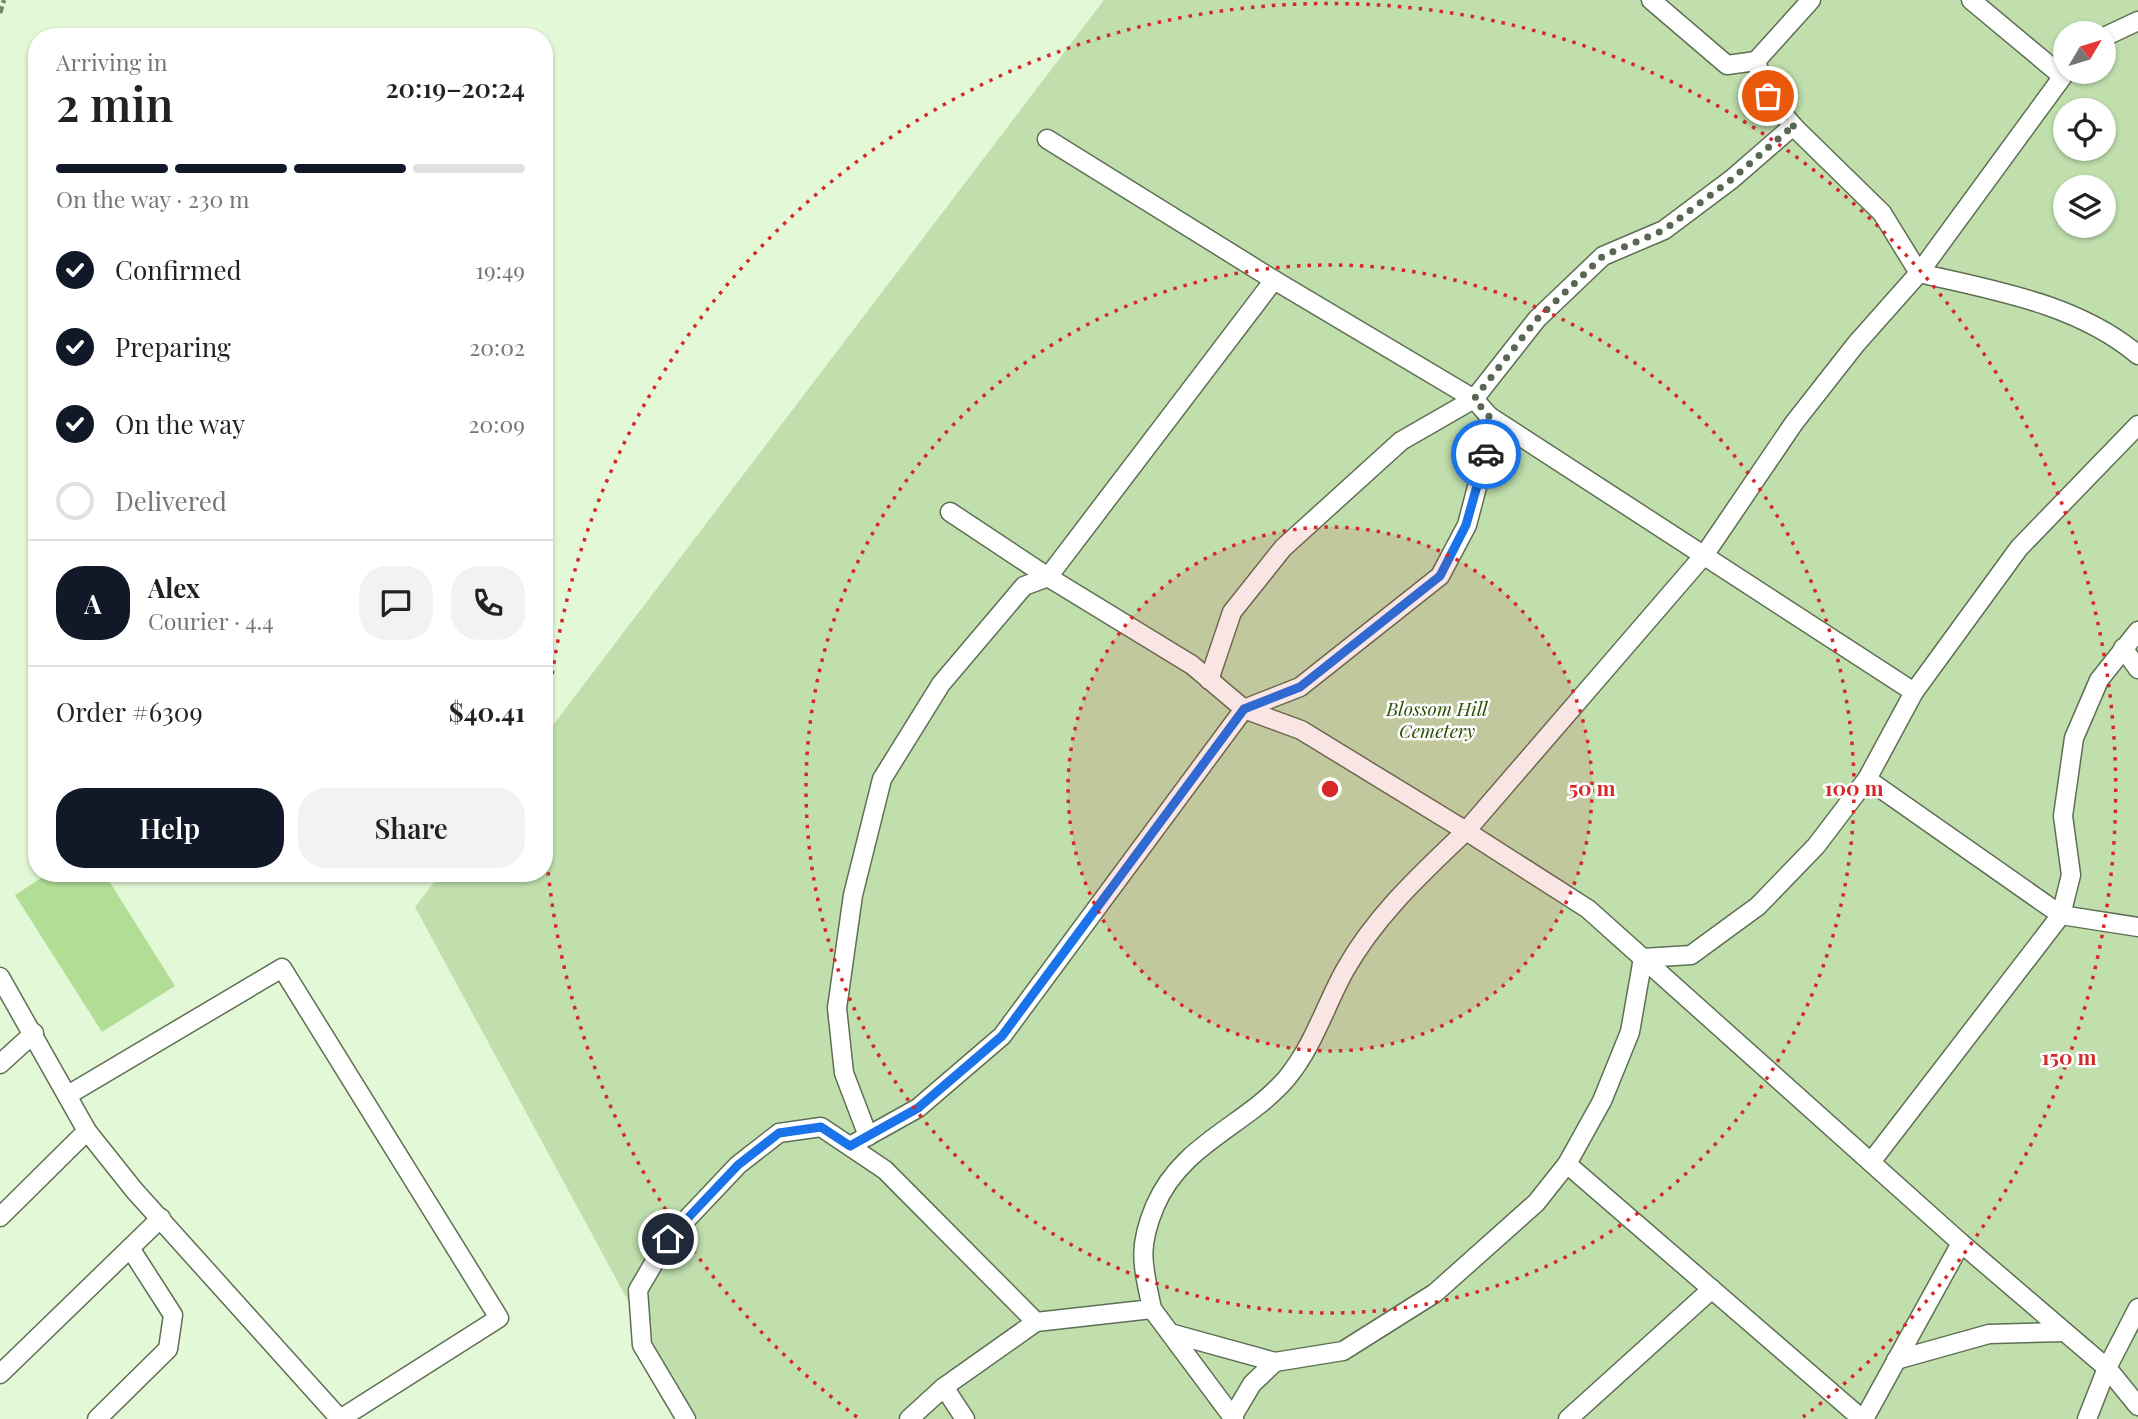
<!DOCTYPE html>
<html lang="en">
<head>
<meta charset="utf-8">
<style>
  body { margin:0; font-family:"Playfair Display",serif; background:#f2f2f2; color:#222; height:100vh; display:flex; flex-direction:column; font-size:26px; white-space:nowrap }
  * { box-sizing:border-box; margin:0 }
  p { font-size:23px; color:#767676 }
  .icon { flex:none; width:38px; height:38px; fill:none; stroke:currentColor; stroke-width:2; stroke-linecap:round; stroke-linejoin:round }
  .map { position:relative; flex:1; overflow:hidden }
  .side { position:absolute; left:28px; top:28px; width:525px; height:854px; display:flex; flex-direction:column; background:#fff; border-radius:28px; box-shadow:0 2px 5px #0004 }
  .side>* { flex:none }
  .needle { width:46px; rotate:52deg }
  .tools { position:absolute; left:2053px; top:21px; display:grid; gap:14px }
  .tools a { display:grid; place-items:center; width:63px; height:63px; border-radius:50%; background:#fff; box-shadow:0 2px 5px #0004; font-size:35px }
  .pin { position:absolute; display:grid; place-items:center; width:60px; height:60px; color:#fff; margin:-30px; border:4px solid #fff; border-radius:50%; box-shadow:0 2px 7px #0007 }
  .courier { position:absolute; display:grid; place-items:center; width:70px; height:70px; margin:-35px; border:5px solid #1a73e8; border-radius:50%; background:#fff; color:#222; box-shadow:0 2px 9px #0007 }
  .headline em { font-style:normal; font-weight:600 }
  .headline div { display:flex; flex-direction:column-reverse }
  .headline { display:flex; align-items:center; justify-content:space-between; height:119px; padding:0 28px }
  h1 { font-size:46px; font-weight:600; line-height:52px }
  .bar { display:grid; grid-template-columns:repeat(4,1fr); gap:10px 7px; align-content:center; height:84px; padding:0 28px }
  .bar i { height:9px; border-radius:5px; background:#e0e0e0 }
  .bar .on { background:#111827 }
  .bar p { grid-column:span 4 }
  .line { display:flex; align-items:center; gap:18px; padding:0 28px; border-top:2px solid #e0e0e0 }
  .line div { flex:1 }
  .round { display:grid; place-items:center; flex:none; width:74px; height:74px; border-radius:28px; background:#f2f2f2 }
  ol { padding:0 28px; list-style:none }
  li { display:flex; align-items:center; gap:21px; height:77px }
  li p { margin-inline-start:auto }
  li .icon { padding:7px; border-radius:50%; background:#111827; color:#fff; stroke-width:4 }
  li:last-child { color:#767676 }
  li i { width:38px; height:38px; border:4px solid #e0e0e0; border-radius:50% }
  .button { display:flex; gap:14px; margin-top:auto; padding:14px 28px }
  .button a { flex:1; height:80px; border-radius:28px; background:#111827; color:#fff; font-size:28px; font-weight:600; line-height:80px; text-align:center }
  .button a+a { background:#f2f2f2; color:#222 }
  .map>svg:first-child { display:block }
  .green { fill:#c0dfad; fill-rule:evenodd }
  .building { fill:#b1dd95 }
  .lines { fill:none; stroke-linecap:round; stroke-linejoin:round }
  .lane-casing { stroke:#5e6f53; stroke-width:21 }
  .path { stroke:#75836d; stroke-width:4.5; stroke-dasharray:7 3.5; stroke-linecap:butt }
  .lane { stroke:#fff; stroke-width:18 }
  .done { stroke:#5a6654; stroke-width:7; stroke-dasharray:0 12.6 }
  .route { stroke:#1a73e8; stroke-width:9 }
  .ring { fill:none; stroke:#d62828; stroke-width:3.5; stroke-dasharray:3.5 7 }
  .labels { text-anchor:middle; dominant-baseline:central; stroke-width:5; stroke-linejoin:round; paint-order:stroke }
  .park-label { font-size:19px; font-style:italic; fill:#2c5104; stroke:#fff }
  .centre { fill:#d62828; stroke:#fff; stroke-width:3.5 }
  .ring-label { font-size:21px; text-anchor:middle; font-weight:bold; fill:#d62828; stroke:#fff; stroke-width:5; stroke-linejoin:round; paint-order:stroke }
</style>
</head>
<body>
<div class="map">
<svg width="2138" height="1419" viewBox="0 0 2138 1419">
  <rect width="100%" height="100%" fill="#e3f8d7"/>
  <path class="green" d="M1104,0H2138V1419H692L415,907L441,873H544V737ZM2065,33H2104V72H2065ZM2065,110H2104V149H2065ZM2065,187H2104V226H2065Z"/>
  <path class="building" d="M49,873H104L175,986L102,1032L15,895Z"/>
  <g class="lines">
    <defs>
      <g id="lane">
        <path d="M1651,0L1727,65L1756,61"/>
        <path d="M1971,0L2062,76"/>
        <path d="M2104,37L2138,21"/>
        <path d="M1795,128L1768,96L1756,61L1811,0"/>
        <path d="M1489,416L1914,692"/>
        <path d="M2138,425L2019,548L1914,692L1867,779L2061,915L2138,927"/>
        <path d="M950,512L1048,577L1274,280L1047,139"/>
        <path d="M2123,648L2138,669"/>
        <path d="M1209,680L1232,612L1283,548L1401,441L1474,399L1274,280"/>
        <path d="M0,977L87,1131L134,1190L340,1419"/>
        <path d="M0,1064L34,1033"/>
        <path d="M68,1095L282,968L499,1318L340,1419"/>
        <path d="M868,1136L844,1073L837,1008L853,895L882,779L941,684L1024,586L1048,577L1192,665L1244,709L1300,687L1440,576L1467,525L1487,449L1489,416L1474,399L1537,319L1603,256L1664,230L1732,179L1793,126L1882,213L1919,273L2066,72"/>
        <path d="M1871,1162L2061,915L2071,875L2063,816L2074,738L2099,680L2138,631"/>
        <path d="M1567,1164L1862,1419"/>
        <path d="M0,1217L87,1131"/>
        <path d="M1961,1243L2107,1368L2138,1308"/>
        <path d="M1152,1309L1234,1419"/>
        <path d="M1170,1333L1275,1362L1252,1384L1233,1416"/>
        <path d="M1896,1360L1989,1334L2064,1332"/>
        <path d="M1275,1362L1343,1351L1435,1293L1536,1203L1567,1164L1602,1101L1630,1032L1643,958L1691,955L1758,906L1816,846L1867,779"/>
        <path d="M0,1374L161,1218"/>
        <path d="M944,1387L965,1419"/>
        <path d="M97,1419L168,1349L173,1315L130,1248"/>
        <path d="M686,1419L642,1345L638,1290L668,1239L738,1165L779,1133L821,1127L885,1170L1036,1322L1152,1309C1143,1265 1137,1249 1155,1206C1182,1143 1246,1126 1287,1078C1314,1045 1325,1006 1345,970C1376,915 1421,874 1466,831L1301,730L1244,709L1002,1036L918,1108L850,1146"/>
        <path d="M909,1419L944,1387L1036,1322"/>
        <path d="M1568,1419L1712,1289"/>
        <path d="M1864,1419L1961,1243L1588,909L1466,831L1705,554L1794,423L1856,344L1919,273C1993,290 2078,304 2138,355"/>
        <path d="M2087,1419L2107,1368L2138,1406"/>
      </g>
    </defs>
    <use href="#lane" class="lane-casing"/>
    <path class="path" d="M0,13L4,0"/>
    <use href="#lane" class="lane"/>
  </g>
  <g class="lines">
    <path class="done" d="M1486,454L1489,416L1474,399L1537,319L1603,256L1664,230L1732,179L1793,126L1795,128L1768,96"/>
    <path class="route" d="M668,1239L738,1165L779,1133L821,1127L850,1146L918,1108L1002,1036L1244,709L1300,687L1440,576L1466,525L1486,454"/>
  </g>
  <circle cx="1330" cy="789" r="262" fill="#d62828" fill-opacity=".12"/>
  <g class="ring">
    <circle cx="1330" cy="789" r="262"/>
    <circle cx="1330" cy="789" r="524"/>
    <path d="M857 1417A786 786 0 0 1 544 810M544 768A786 786 0 1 1 1803 1417"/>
  </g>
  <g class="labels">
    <g class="park-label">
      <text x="1437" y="708">Blossom Hill<tspan x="1437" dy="22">Cemetery</tspan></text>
    </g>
  </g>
  <circle cx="1330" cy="789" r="10" class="centre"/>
  <g class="ring-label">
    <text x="1592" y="796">50 m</text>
    <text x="1854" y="796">100 m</text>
    <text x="2069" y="1065">150 m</text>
  </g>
</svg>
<div class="tools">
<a><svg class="needle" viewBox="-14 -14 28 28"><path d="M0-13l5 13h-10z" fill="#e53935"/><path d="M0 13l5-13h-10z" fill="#767676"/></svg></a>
<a><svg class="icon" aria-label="locate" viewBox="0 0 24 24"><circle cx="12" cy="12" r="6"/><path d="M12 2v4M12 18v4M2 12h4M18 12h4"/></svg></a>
<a><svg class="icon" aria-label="layers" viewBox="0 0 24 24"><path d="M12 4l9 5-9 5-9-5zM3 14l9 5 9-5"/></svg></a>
</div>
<div class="pin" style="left:1768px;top:96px;background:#ea580c"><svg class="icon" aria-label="bag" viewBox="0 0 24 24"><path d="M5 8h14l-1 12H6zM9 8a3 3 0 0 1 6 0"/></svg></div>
<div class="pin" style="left:668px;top:1239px;background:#1f2937"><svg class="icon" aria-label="home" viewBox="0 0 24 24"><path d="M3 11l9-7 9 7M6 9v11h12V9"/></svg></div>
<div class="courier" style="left:1486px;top:454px"><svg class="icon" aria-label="car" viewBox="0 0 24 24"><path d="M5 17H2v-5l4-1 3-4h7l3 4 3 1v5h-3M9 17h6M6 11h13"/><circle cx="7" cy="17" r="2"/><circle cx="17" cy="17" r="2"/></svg></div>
<section class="side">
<div class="headline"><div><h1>2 min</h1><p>Arriving in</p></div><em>20:19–20:24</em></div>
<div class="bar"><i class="on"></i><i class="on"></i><i class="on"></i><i></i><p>On the way · 230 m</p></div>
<ol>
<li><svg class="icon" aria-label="check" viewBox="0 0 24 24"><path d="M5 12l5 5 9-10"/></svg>Confirmed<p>19:49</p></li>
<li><svg class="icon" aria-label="check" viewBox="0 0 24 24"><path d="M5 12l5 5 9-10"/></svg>Preparing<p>20:02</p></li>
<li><svg class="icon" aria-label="check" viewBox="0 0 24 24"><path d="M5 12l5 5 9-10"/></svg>On the way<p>20:09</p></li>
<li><i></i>Delivered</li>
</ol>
<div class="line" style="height:126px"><b class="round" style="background:#111827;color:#fff">A</b><div><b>Alex</b><p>Courier · 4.4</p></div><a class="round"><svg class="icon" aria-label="chat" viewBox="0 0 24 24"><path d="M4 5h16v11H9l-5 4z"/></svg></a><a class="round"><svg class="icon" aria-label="phone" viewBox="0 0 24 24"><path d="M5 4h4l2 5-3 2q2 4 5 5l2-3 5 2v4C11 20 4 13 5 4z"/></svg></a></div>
<div class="line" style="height:91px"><div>Order #6309</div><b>$40.41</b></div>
<div class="button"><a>Help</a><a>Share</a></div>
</section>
</div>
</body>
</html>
